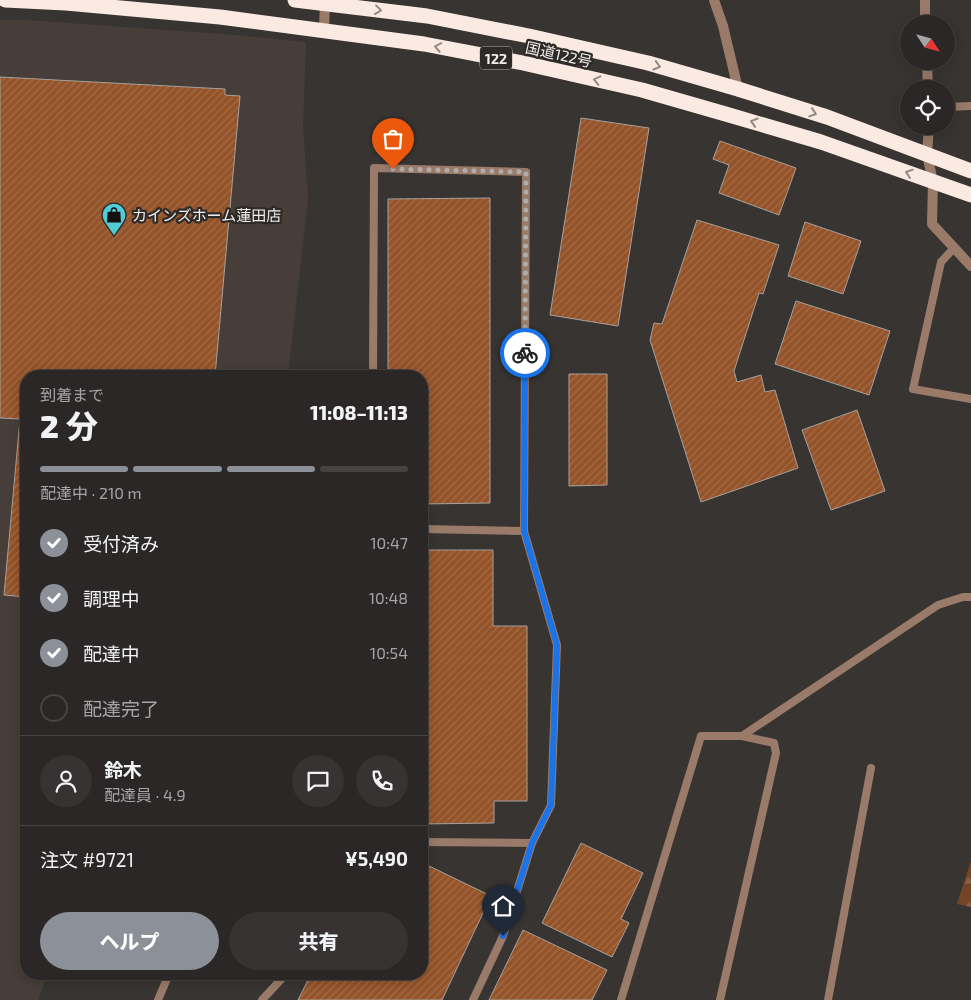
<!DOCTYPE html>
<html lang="ja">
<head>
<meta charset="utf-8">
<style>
  body { margin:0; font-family:"Exo 2","Noto Sans JP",sans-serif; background:#363332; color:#f1f3f6; height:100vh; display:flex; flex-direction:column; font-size:19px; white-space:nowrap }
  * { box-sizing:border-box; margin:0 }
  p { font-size:16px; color:#a5a5a7 }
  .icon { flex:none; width:28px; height:28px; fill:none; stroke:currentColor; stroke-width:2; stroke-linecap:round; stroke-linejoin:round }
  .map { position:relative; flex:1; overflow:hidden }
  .panel { position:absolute; left:20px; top:370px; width:408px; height:610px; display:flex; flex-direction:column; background:#2a2726; border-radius:20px; box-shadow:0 2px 12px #0003,0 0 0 1px #464443 }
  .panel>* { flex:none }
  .needle { width:32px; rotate:126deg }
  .controls { position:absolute; left:900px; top:15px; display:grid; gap:10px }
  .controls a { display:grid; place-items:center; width:55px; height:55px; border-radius:50%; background:#2a2726; box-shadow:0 2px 12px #0003,0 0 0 1px #464443; font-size:25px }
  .pin { position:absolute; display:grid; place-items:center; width:42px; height:42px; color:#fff; margin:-51px -21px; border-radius:50% 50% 50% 0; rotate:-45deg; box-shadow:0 0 5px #0007 }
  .pin .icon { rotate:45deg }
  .courier { position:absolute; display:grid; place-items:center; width:50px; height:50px; margin:-25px; border:4px solid #1a73e8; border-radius:50%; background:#fff; color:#222; box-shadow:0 1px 6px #0007 }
  .head em { font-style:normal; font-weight:800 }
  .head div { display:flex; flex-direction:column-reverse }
  .head { display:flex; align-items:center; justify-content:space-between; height:85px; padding:0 20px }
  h1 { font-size:32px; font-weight:800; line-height:38px }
  .bar { display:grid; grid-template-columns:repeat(4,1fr); gap:8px 5px; align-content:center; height:60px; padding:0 20px }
  .bar i { height:6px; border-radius:4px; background:#464443 }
  .bar .on { background:#8c9099 }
  .bar p { grid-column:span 4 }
  .line { display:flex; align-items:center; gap:12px; padding:0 20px; border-top:1px solid #464443 }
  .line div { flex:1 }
  .round { display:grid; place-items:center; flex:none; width:52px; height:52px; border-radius:26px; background:#363332 }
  ol { padding:0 20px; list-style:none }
  li { display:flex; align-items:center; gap:15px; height:55px }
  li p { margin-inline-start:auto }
  li .icon { padding:5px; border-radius:50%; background:#8c9099; color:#fff; stroke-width:4 }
  li:last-child { color:#a5a5a7 }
  li i { width:28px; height:28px; border:2px solid #464443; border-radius:50% }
  .action { display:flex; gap:10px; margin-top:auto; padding:10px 20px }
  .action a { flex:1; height:58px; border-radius:30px; background:#8c9099; color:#fff; font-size:20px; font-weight:800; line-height:58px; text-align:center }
  .action a+a { background:#363332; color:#f1f3f6 }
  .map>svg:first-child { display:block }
  .built { fill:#473e39 }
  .forest { fill:url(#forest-firs) }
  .building { fill:url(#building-hatch); stroke:#a6a19e }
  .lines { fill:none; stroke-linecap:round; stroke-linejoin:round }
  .lane { stroke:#9a7b6a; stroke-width:8 }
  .street { stroke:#9a7b6a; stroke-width:10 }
  .highway { stroke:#faeae2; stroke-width:15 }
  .oneway { stroke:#948a85 }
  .done { stroke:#b0acab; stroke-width:5; stroke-dasharray:0 9 }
  .route { stroke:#1a73e8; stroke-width:6 }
  .labels { text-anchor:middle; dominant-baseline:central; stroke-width:4.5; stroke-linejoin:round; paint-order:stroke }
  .shield { fill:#2e2a28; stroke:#b6b2b1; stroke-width:1 }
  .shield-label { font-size:14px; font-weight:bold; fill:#f0edec }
  .street-label { font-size:15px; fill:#f0edec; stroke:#2e2a28 }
  .poi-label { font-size:15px; fill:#f0edec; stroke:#2e2a28; text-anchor:start }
</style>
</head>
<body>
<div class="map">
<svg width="971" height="1000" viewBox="0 0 971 1000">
  <defs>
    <pattern id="forest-firs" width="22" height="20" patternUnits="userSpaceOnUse" patternTransform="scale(1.25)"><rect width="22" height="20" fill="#744426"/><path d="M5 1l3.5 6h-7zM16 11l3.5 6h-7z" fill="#885f46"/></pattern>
    <pattern id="building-hatch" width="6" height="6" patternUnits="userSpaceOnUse" patternTransform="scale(1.25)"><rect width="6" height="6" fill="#945329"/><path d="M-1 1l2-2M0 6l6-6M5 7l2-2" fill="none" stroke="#a36c48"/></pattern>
  </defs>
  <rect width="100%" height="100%" fill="#383432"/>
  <path class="built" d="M0,20H27L236,35L306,42L303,128L308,198L288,376H26V974H48L38,1000H0Z"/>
  <path class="forest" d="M971,861V907L957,904Z"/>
  <g class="building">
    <path d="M0,77L225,89V95L240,96L215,376H26V597L4,595L20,419L0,418Z"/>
    <path d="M581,118L649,128L618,326L550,315Z"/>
    <path d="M720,141L796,168L779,215L719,193L729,165L713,159Z"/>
    <path d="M490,198V503L421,504V376H388V199Z"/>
    <path d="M697,220L779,245L763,294L759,293L734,371L737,382L761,375L765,392L775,390L798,468L701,502L650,340L654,323L662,324Z"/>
    <path d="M805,222L861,241L843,294L788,276Z"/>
    <path d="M796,301L890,331L869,395L775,364Z"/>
    <path d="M569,374H607V485L569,486Z"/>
    <path d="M857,410L885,491L831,510L802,430Z"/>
    <path d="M421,550H493V626H527V801H494V823L421,824Z"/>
    <path d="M581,843L643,873L621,919L629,923L612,957L542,923Z"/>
    <path d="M425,864L491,896L442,1000H298L311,974H421V872Z"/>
    <path d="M523,930L607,970L592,1000H489Z"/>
  </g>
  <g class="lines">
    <g class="lane">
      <path d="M946,107L971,106"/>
      <path d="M954,248L941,262L913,389L971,399"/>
      <path d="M373,376L374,168L526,172L524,531L557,645L551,805L532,843L503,936L473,1000"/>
      <path d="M421,529L524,531"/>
      <path d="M421,842L532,843"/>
      <path d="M158,1000L169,974"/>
      <path d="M262,1000L286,974"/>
      <path d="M621,1000L701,736H742L938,605L963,597H971"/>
      <path d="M720,1000L776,753L774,743L742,736"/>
      <path d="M828,1000L871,768"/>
    </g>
    <g class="street">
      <path d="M714,0L723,26L738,89"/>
      <path d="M925,0V24"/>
      <path d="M324,30L325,0"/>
      <path d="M927,61L928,89"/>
      <path d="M929,126L927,155L933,181L932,224L971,266"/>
    </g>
    <g class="highway">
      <path d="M5,0L66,3L220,17L424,44L523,63L642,90L729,115L821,142L971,195"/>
      <path d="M295,0L427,16L529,36L648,63L738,89L827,117L971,171"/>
    </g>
  </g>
  <defs><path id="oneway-chevron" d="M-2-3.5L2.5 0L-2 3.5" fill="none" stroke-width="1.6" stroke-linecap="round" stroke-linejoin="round" transform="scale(1.25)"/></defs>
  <g class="oneway">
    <use href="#oneway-chevron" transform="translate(378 10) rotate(7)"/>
    <use href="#oneway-chevron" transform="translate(438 47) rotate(-169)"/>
    <use href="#oneway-chevron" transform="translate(657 66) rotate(16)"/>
    <use href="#oneway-chevron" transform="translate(597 80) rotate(-167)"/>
    <use href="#oneway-chevron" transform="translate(813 113) rotate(18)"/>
    <use href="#oneway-chevron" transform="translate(754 122) rotate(-163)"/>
    <use href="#oneway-chevron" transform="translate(909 173) rotate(-161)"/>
  </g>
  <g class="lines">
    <path class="done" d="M393,169L526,172L525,353"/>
    <path class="route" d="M503,936L532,843L551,805L557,645L524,531L525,353"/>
  </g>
  <defs>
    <symbol id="shop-pin" viewBox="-11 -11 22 30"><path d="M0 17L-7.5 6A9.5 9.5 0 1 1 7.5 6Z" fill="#51ccd4" stroke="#2e2a28"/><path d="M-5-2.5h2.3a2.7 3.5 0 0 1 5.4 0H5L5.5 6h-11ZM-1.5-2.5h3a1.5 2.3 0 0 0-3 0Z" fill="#111"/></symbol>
  </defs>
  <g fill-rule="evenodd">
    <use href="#shop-pin" x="100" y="201" width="28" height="38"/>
  </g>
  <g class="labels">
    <rect class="shield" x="480" y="46.5" width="32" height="23" rx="4"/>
    <g class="shield-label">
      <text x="496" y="58">122</text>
    </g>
    <g class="street-label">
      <text transform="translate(559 54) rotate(13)">国道122号</text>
    </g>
    <g class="poi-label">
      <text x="132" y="215">カインズホーム蓮田店</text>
    </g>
  </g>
</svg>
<div class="controls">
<a><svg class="needle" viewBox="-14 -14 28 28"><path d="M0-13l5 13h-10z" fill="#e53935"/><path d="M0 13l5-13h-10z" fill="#a5a5a7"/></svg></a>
<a><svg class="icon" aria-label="locate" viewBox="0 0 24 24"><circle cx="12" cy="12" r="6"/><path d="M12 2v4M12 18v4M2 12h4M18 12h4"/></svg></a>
</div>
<div class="pin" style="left:393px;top:169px;background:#ea580c"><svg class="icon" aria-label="bag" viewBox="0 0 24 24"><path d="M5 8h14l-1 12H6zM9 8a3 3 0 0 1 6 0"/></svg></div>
<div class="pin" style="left:503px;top:936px;background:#1f2937"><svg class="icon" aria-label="home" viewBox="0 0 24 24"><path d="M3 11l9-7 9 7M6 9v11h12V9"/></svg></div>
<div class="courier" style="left:525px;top:353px"><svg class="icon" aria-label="bike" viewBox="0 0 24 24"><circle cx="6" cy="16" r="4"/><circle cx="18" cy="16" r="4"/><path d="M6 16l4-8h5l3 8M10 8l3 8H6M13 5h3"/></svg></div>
<section class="panel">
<div class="head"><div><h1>2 分</h1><p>到着まで</p></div><em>11:08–11:13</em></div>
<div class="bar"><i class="on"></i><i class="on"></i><i class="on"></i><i></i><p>配達中 · 210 m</p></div>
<ol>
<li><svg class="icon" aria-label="check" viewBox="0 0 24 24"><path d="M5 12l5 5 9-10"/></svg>受付済み<p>10:47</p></li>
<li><svg class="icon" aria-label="check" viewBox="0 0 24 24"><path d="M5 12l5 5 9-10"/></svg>調理中<p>10:48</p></li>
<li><svg class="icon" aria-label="check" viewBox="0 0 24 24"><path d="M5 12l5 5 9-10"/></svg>配達中<p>10:54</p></li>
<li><i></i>配達完了</li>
</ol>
<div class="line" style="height:90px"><a class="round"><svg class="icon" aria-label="person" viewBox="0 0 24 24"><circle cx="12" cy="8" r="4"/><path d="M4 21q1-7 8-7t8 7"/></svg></a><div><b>鈴木</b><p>配達員 · 4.9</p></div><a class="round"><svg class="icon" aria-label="chat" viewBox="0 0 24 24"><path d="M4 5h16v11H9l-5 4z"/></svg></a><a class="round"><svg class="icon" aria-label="phone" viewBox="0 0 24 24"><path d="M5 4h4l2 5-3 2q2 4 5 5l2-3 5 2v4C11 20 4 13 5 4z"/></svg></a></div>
<div class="line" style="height:65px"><div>注文 #9721</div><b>¥5,490</b></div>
<div class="action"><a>ヘルプ</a><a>共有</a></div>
</section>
</div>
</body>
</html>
